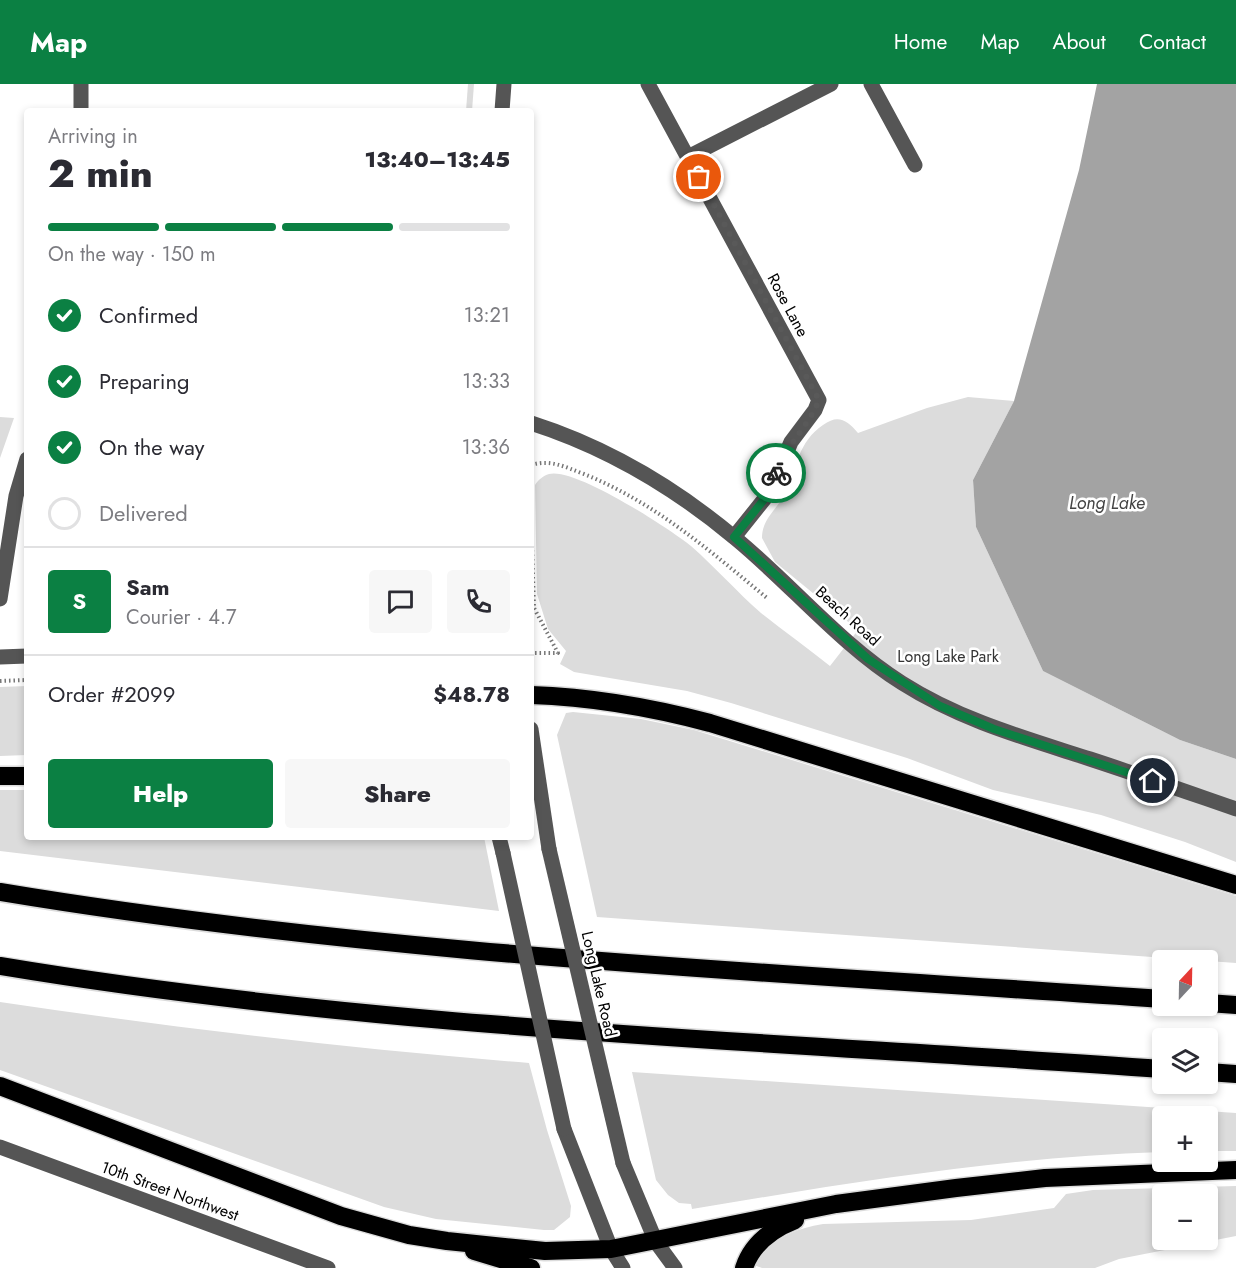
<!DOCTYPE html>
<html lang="en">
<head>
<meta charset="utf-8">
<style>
  body { margin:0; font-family:Jost,sans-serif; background:#f7f7f7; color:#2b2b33; height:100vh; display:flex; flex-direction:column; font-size:22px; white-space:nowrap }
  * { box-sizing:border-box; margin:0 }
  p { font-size:20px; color:#7c7c81 }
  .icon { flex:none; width:33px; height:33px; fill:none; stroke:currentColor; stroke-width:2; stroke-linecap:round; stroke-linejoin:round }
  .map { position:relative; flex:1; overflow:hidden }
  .details { position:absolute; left:24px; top:24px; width:510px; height:732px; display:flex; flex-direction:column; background:#fff; border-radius:6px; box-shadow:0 3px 9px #0003 }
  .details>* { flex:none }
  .needle { width:39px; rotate:22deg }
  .buttons { position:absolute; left:1152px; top:866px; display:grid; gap:12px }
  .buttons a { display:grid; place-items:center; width:66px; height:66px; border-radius:6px; background:#fff; box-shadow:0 3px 9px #0003; font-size:30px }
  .pin { position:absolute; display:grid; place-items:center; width:51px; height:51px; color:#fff; margin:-26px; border:3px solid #fff; border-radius:50%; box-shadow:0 2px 6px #0007 }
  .courier { position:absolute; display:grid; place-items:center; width:60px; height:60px; margin:-30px; border:4px solid #0b8043; border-radius:50%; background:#fff; color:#222; box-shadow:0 2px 8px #0007 }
  .summary em { font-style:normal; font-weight:800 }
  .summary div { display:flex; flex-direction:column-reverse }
  .summary { display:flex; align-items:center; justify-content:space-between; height:102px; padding:0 24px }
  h1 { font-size:39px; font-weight:800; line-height:45px }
  .bar { display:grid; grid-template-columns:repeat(4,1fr); gap:9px 6px; align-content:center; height:72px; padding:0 24px }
  .bar i { height:8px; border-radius:4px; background:#e1e1e2 }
  .bar .selected { background:#0b8043 }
  .bar p { grid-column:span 4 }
  .line { display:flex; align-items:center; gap:15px; padding:0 24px; border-top:2px solid #e1e1e2 }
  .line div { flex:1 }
  .round { display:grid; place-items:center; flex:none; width:63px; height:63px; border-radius:6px; background:#f7f7f7 }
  ol { padding:0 24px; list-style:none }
  li { display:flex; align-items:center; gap:18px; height:66px }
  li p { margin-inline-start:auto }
  li .icon { padding:6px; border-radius:50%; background:#0b8043; color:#fff; stroke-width:4 }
  li:last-child { color:#7c7c81 }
  li i { width:33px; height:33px; border:3px solid #e1e1e2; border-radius:50% }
  .button { display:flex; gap:12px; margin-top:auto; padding:12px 24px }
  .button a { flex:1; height:69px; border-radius:6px; background:#0b8043; color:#fff; font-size:24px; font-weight:800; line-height:69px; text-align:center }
  .button a+a { background:#f7f7f7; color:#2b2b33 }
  header { display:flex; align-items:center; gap:36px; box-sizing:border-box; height:84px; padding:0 30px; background:#0b8043; color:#fff }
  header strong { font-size:28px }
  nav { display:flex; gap:33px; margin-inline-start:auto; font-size:21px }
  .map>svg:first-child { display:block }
  .green { fill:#dcdcdc; fill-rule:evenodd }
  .water { fill:#a3a3a3 }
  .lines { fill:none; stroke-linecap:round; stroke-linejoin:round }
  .highway-casing { stroke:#dbdbdb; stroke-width:21 }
  .path { stroke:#777; stroke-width:4; stroke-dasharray:1.5 3; stroke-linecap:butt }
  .minor { stroke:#555; stroke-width:15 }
  .highway { stroke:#000; stroke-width:18 }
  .minor-bridge { stroke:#555; stroke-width:15 }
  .done { stroke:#595959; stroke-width:6; stroke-dasharray:0 10.8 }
  .route { stroke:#0b8043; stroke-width:8 }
  .labels { text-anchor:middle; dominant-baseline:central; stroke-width:5; stroke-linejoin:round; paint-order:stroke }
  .street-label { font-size:16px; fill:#000; stroke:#fff }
  .park-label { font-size:16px; fill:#333; stroke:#fff }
  .water-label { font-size:18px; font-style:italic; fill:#444; stroke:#fff }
</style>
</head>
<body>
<header>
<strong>Map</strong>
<nav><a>Home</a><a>Map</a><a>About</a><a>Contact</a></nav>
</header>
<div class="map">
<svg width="1236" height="1184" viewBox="0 0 1236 1184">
  <rect width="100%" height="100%" fill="#fff"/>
  <g class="green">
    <path d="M468,0H474L472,27H466Z"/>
    <path d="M968,313L1014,317L973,396L976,443L1043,587L1180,656L1236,675V778L1185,758L1101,731L993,706L907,674L731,619L687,607L574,588L560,580L566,567L548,545L537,510L535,401C538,396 543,392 549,390C575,383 670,445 691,462C715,483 737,508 761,529C784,547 807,564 830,582L858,546L775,478L762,454C762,434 778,425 785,409C797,383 798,358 823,341C838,330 847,336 858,349L927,324Z"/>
    <path d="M0,333L14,334L0,374Z"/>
    <path d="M27,602V671L0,672V603Z"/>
    <path d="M573,628L641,635L694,646L1236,812V879L597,833L557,651L566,629Z"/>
    <path d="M0,706H27V753H484L499,827L0,767Z"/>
    <path d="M0,918C176,944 352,965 529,979L547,1046L571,1122L570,1133L554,1146H544L436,1135L384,1123L0,986Z"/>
    <path d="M632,988L1236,1029V1067H1208V1032H1162V1068C1004,1073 848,1099 692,1125L691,1120L679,1119L668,1111L656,1096Z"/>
    <path d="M1236,1102V1152L1119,1175L1095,1184H762L751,1180C772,1156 792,1145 823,1140L971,1136L1054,1124L1066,1110L1093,1106ZM1162,1110H1208V1155H1162Z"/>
  </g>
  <path class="water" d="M1097,0H1236V675L1180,656L1043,587L976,443L973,396L1014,317L1079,86Z"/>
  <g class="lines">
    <defs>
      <g id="highway">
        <path d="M531,611C593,613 650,623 710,639L1236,801"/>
        <path d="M0,692H27"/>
        <path d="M0,808C384,872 774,888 1162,915"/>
        <path d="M0,882C384,946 775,957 1162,985"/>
        <path d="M1208,919L1236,921"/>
        <path d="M1208,988L1236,990"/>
        <path d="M0,1002L341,1132L409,1151L447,1157L545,1167L611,1165L836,1120L956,1104L1045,1094L1236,1086"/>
        <path d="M474,1167L531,1184"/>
        <path d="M744,1184C752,1160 772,1145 795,1136"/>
      </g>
    </defs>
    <use href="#highway" class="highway-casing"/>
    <g class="path">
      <path d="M531,381C551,375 565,383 584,390C654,418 709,466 767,514"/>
      <path d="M531,430L534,524L558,569H531"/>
      <path d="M0,597L27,596"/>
    </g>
    <g class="minor">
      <path d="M648,0L819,316L815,326L791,358L770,408L734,453"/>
      <path d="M871,0L915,81"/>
      <path d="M81,27V0"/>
      <path d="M502,27L504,0"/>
      <path d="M688,73L831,0"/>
      <path d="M531,339C606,363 674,403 735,454C791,500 840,560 902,599C960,636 1025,654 1090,675C1139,691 1187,708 1236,725"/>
      <path d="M0,515L16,412L27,375"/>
      <path d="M0,573L27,572"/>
      <path d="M531,645L549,765"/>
      <path d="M499,753L503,769"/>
      <path d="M564,1045L611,1165L623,1184"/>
      <path d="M0,1063L328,1184"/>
      <path d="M623,1079L656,1158L675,1184"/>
    </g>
    <use href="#highway" class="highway"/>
    <g class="minor-bridge">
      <path d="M549,765L623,1079"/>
      <path d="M503,769L564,1045"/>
    </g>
  </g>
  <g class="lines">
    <path class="done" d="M699,93L819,316C809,342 786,361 776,389"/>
    <path class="route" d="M776,389L770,408L734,453L868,575L940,622L994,645L1153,697"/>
  </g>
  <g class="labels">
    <g class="street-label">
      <text transform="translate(788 221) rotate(62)">Rose Lane</text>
      <text transform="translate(848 532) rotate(42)">Beach Road</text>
      <text transform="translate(599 900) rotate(77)">Long Lake Road</text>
      <text transform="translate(170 1107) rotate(20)">10th Street Northwest</text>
    </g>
    <g class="park-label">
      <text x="948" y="572">Long Lake Park</text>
    </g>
    <g class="water-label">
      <text x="1107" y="419">Long Lake</text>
    </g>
  </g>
</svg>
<div class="buttons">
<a><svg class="needle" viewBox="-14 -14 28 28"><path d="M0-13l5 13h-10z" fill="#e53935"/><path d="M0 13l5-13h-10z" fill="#7c7c81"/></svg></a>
<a><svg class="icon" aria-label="layers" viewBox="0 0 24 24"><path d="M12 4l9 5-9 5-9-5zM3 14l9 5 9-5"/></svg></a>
<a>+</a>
<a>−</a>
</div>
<div class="pin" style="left:699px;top:93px;background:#ea580c"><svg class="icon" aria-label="bag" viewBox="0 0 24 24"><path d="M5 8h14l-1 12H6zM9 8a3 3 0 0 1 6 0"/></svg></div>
<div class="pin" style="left:1153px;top:697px;background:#1f2937"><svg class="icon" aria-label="home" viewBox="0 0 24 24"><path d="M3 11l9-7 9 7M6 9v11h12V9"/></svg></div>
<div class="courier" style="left:776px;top:389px"><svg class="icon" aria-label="bike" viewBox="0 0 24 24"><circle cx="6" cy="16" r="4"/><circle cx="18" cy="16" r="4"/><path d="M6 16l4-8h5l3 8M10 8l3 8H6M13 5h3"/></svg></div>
<section class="details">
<div class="summary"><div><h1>2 min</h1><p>Arriving in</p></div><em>13:40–13:45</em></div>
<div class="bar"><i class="selected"></i><i class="selected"></i><i class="selected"></i><i></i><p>On the way · 150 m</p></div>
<ol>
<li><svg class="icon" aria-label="check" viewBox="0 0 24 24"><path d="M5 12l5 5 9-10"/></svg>Confirmed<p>13:21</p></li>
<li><svg class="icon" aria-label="check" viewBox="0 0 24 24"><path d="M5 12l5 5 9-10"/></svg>Preparing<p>13:33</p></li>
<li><svg class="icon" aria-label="check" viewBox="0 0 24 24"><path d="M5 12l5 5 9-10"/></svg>On the way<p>13:36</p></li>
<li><i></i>Delivered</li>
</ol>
<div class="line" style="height:108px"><b class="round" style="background:#0b8043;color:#fff">S</b><div><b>Sam</b><p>Courier · 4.7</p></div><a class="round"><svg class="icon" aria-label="chat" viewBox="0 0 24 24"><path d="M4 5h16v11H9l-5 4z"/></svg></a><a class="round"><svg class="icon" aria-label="phone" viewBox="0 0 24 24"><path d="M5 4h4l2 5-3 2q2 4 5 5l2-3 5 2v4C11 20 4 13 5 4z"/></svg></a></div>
<div class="line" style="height:78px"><div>Order #2099</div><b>$48.78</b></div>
<div class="button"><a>Help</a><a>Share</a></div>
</section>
</div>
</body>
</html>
